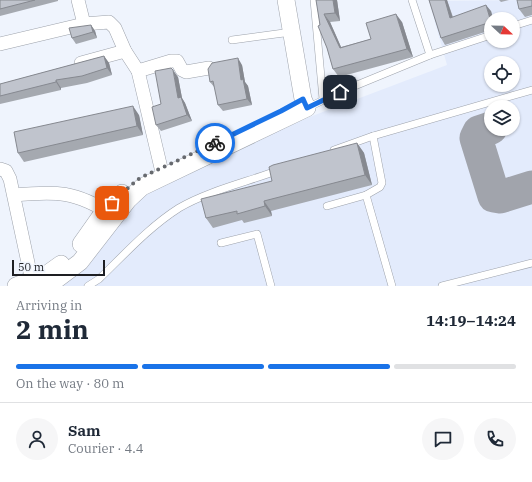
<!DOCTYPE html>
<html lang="en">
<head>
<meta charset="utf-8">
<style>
  body { margin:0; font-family:"IBM Plex Serif",serif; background:#f6f6f7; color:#1f2937; height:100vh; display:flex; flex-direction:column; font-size:15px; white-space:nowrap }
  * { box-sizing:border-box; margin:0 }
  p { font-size:13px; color:#747a83 }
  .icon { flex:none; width:22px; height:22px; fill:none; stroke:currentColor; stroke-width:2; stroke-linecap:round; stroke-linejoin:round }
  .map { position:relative; height:286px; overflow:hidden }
  .sheet { display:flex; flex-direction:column; background:#fff; flex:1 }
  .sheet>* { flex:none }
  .needle { width:26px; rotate:112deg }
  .buttons { position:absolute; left:484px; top:12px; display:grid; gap:8px }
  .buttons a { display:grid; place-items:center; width:36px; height:36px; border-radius:50%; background:#fff; box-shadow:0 1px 3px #0004; font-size:20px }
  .scale { position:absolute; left:12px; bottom:10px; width:93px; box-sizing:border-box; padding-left:4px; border:2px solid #1e1f23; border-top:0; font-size:11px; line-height:14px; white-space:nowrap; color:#1e1f23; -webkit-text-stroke:3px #eff4fd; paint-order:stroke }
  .pin { position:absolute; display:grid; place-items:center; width:34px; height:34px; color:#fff; margin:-17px; border-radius:8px; box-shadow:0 2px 6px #0006 }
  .courier { position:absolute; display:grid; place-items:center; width:40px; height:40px; margin:-20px; border:3px solid #1a73e8; border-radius:50%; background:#fff; color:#222; box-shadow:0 1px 5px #0007 }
  .headline em { font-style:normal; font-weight:800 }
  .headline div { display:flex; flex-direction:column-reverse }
  .headline { display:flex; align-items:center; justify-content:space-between; height:68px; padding:0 16px }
  h1 { font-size:26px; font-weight:800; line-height:30px }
  .bar { display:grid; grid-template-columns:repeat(4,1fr); gap:6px 4px; align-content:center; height:48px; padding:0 16px }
  .bar i { height:5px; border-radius:3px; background:#e0e1e3 }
  .bar .on { background:#1a73e8 }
  .bar p { grid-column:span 4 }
  .line { display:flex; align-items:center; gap:10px; padding:0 16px; border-top:1px solid #e0e1e3 }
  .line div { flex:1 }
  .round { display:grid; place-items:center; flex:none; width:42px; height:42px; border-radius:21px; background:#f6f6f7 }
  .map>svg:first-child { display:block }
  .built { fill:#e3ebfc; fill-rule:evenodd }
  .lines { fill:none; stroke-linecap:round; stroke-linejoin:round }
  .taxiway { stroke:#a1a4ac; stroke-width:33 }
  .service-casing { stroke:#9da2ab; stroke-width:8 }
  .minor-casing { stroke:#9da2ab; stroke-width:14 }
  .tertiary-casing { stroke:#9da2ab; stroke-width:18 }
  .service { stroke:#fff; stroke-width:7 }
  .minor { stroke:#fff; stroke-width:13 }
  .tertiary { stroke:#fff; stroke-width:17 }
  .wall { fill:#a5a9b0 }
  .shaded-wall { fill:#868990 }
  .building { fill:#c0c4cd; stroke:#868990 }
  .done { stroke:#676a6f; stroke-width:4; stroke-dasharray:0 7.2 }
  .route { stroke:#1a73e8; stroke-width:5 }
</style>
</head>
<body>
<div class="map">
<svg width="532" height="286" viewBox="0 0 532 286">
  <rect width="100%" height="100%" fill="#eff4fd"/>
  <path class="built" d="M532,0V286H59L133,204L144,195L183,173L307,118L447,65L429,1ZM491,19H513V41H491ZM491,63H513V85H491ZM491,107H513V129H491Z"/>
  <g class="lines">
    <path class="taxiway" d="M491,128L479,132L476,138L494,196L500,197L532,187"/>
    <defs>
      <g id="service">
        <path d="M314,0L323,99"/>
        <path d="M513,26L532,20"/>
        <path d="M232,40L284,33"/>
        <path d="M430,55L491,35"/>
        <path d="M307,108L340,92L430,55L412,0"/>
        <path d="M334,150L373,136"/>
        <path d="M327,206L366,195"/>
        <path d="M221,243L257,234L271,286"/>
        <path d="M88,286L99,279C124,255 149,227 179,208C208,191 247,182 279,170"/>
        <path d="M392,286L366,195L380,187L382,183L373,136L532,90"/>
        <path d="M442,286L532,263"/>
      </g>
      <g id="minor">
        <path d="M78,0L84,24"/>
        <path d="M0,44L84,24L109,22L115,28L125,51L138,71L161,168"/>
        <path d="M81,63L125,51"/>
        <path d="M138,71L171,61H177L182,70L186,72L209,68"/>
        <path d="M0,169L6,171L10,179L33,286"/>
        <path d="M14,195C57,191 75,191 113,215"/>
      </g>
      <g id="tertiary">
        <path d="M81,244L105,210L122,193"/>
        <path d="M16,286L47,274L61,264"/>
        <path d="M48,286L80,262L128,200L142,187L307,108L303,99L286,0"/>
      </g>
    </defs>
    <use href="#service" class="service-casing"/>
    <use href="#minor" class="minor-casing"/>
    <use href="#tertiary" class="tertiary-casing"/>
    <use href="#service" class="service"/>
    <use href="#minor" class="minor"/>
    <use href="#tertiary" class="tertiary"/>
  </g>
  <g class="wall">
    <path d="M0,0H58V1L0,16Z"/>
    <path d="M316,0H337L340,21L330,22L341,47L371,39L402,22L413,57L339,77L333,69L327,48L320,25Z"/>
    <path d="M429,0H447L453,17L491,11L493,19H491V30L445,45L441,38Z"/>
    <path d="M499,0H509L501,2Z"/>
    <path d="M532,0V15L525,17L519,9Z"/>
    <path d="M91,25L95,31L97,38L76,44L72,38Z"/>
    <path d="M104,56L109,63L112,75L87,83L61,88V90L0,104V84Z"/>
    <path d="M242,65L245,82L248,86L252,105L223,111L218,105L215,88L210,82Z"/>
    <path d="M178,77L182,98L185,103L192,121L161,131L156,125L161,104Z"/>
    <path d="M139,115L143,135L24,162L18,153Z"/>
    <path d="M357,143L364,153L372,185L271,211L272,216L244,223L242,220L213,228L206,218L272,181Z"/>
  </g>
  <g class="shaded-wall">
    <path d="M333,0H337L340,21L335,13Z"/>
    <path d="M445,0H447L455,25L450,18Z"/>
    <path d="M486,5L491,11L493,19H491V22Z"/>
    <path d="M324,14L330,22L345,56L340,48Z"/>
    <path d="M396,14L402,22L413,57L407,49Z"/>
    <path d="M91,25L95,31L97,38L93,32Z"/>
    <path d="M104,56L109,63L112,75L107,68Z"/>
    <path d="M238,58L242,65L245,82L248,86L252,105L247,99L241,80Z"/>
    <path d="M173,70L178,77L182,98L185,103L192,121L187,115L178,98Z"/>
    <path d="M56,80L61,88V90L56,82Z"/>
    <path d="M133,106L139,115L143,135L137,126Z"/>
    <path d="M357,143L364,153L372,185L365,175Z"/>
    <path d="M264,201L271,211L272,216L265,206Z"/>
  </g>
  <g class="building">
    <path d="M0,0H35L0,9Z"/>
    <path d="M316,0H333L335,13L324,14L340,48L371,39L366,23L396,14L407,49L333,69L327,48L318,26L320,25Z"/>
    <path d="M429,0H445L450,18L486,5L491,22L441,38Z"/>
    <path d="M517,0H532V6L519,9Z"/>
    <path d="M91,25L93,32L72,38L69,28Z"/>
    <path d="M104,56L107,68L82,76L56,80V82L0,96V84Z"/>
    <path d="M238,58L241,80L243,79L247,99L218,105L213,81L210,82L208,69L212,63Z"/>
    <path d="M171,68L173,70L178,98L181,97L187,115L156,125L152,107L161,104L155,71Z"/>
    <path d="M133,106L137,126L18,153L14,132Z"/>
    <path d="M357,143L365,175L264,201L265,206L237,214V211L206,218L201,199L272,181L269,167L273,165Z"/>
  </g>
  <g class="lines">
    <path class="done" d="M112,203L130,186L140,178L215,143"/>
    <path class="route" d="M215,143L281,111L303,99L307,108L340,92"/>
  </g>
</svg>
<div class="buttons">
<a><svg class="needle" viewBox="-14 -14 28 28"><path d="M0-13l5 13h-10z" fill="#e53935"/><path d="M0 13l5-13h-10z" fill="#747a83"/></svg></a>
<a><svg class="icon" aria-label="locate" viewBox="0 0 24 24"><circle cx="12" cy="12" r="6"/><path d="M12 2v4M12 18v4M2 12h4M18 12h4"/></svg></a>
<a><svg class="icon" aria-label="layers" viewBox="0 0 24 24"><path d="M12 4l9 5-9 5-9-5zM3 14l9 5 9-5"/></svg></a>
</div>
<div class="scale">50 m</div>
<div class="pin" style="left:112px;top:203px;background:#ea580c"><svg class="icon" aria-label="bag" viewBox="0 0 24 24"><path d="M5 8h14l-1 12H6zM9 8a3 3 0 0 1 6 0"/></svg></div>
<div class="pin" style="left:340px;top:92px;background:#1f2937"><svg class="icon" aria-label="home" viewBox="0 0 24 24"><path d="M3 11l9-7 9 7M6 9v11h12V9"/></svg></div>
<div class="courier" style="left:215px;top:143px"><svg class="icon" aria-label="bike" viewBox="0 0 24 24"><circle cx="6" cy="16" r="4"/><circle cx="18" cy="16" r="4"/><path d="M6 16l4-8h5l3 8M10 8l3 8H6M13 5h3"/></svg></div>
</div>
<section class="sheet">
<div class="headline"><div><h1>2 min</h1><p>Arriving in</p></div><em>14:19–14:24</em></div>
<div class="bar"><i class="on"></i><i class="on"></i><i class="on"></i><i></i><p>On the way · 80 m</p></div>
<div class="line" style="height:72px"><a class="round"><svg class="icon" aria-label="person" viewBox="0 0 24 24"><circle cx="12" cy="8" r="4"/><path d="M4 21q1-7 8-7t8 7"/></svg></a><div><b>Sam</b><p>Courier · 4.4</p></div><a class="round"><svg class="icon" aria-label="chat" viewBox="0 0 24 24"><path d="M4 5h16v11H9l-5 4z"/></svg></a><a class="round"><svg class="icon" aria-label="phone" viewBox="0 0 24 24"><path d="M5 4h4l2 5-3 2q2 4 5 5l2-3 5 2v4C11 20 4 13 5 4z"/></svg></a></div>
</section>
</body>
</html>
